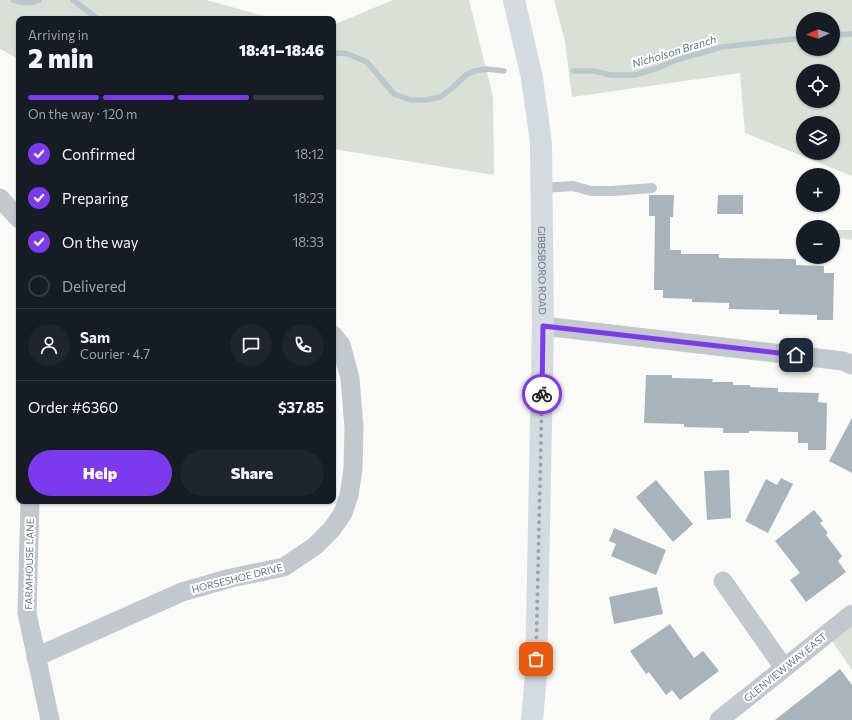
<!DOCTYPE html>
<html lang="en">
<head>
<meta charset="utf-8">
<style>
  body { margin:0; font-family:Commissioner,sans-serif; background:#20242c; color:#f1f3f6; height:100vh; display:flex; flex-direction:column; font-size:15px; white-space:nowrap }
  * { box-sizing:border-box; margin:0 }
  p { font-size:13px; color:#9ea1a6 }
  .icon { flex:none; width:22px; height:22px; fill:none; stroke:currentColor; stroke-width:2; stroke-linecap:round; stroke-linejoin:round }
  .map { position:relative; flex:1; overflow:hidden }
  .side { position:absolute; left:16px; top:16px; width:320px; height:488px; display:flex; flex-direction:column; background:#171b24; border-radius:8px; box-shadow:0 1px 3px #0004 }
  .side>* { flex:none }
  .needle { width:26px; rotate:266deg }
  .buttons { position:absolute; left:796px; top:12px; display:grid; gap:8px }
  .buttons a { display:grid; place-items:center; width:44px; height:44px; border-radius:50%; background:#171b24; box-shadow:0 1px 3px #0004; font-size:20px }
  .pin { position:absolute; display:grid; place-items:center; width:34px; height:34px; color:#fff; margin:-17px; border-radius:8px; box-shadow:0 2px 6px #0006 }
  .courier { position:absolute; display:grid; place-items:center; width:40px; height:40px; margin:-20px; border:3px solid #7c3aed; border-radius:50%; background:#fff; color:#222; box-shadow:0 1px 5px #0007 }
  .headline em { font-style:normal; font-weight:800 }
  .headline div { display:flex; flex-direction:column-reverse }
  .headline { display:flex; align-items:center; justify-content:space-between; height:68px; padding:0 12px }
  h1 { font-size:26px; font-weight:800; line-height:30px }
  .bar { display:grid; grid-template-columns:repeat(4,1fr); gap:6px 4px; align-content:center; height:48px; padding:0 12px }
  .bar i { height:5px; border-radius:3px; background:#363941 }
  .bar .selected { background:#7c3aed }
  .bar p { grid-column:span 4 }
  .line { display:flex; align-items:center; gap:10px; padding:0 12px; border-top:1px solid #363941 }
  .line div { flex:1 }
  .round { display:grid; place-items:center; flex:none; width:42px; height:42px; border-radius:21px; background:#20242c }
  ol { padding:0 12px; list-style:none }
  li { display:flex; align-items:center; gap:12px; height:44px }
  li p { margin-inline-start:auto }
  li .icon { padding:4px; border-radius:50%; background:#7c3aed; color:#fff; stroke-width:4 }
  li:last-child { color:#9ea1a6 }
  li i { width:22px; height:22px; border:2px solid #363941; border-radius:50% }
  .primary-button { display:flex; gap:8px; margin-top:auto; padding:8px 12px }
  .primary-button a { flex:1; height:46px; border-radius:24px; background:#7c3aed; color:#fff; font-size:16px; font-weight:800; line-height:46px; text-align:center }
  .primary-button a+a { background:#20242c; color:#f1f3f6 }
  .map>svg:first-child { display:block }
  .green { fill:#dadfd7; fill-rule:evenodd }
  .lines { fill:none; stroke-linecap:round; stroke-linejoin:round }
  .stream { stroke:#bbc7cb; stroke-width:5.5 }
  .building { fill:#aab3b9 }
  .lane { stroke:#c3c8cc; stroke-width:10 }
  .street { stroke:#c3c8cc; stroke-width:19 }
  .secondary { stroke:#d6dbdf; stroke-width:22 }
  .done { stroke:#99a4ac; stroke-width:4; stroke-dasharray:0 7.2 }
  .route { stroke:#7c3aed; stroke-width:5 }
  .labels { text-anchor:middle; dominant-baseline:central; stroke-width:4; stroke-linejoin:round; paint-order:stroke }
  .street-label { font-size:10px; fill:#657683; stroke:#fff }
  .water-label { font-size:11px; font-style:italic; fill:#60757c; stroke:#fff }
</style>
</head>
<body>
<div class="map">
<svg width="852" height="720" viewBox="0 0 852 720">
  <rect width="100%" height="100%" fill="#fafaf8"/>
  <g class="green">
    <path d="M0,0H206L275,19H19V59L0,49Z"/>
    <path d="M393,0H469L493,97L494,175L333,149V25Z"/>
    <path d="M554,0H852V176L745,133L740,73L572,97L565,41ZM803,19H833V49H803ZM803,71H833V101H803ZM803,123H833V153H803Z"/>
    <path d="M833,230H852V240L833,237Z"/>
    <path d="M852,621V670L830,638Z"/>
  </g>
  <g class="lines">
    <g class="stream">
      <path d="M13,0C23,4 29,3 39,0"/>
      <path d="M73,0L98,19"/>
      <path d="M833,35L852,34"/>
      <path d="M333,54L340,53L348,54L367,62L394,94L411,100H426L440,97L451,89L466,75L474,71L487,69L504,71"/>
      <path d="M573,71H594L611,75H635L655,69L679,59L722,47L803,38"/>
    </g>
  </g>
  <g class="building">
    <path d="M649,195H674L673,217H670V250H681V254H719V258L796,259V265L824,266V273H834L833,320H817V315L779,314V310L729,309V303L692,302V299L663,298V290H654L655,216H649Z"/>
    <path d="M718,195H743V214H717Z"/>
    <path d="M646,375H672V378L713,379L712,382H733V385H750V387L778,388V392L819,393L818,402L827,403L826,450H808V443H798V432L749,431V433H723V428L684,427V424L644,423Z"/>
    <path d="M852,418V473L829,461Z"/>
    <path d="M729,470L731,518L707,520L704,471Z"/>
    <path d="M781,478L793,484L768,533L745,521L766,479L777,485Z"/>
    <path d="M656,480L693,524L673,542L636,497Z"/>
    <path d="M814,510L823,521L820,523L828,533L826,535L842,556L838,561L846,572L806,602L790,580L800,573L775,541Z"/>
    <path d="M614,528L666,550L656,575L611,556L616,544L609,541Z"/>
    <path d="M657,587L663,614L614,624L609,597Z"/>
    <path d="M670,624L694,658L703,651L719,671L680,700L672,690L666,695L649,672L646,674L630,651Z"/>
    <path d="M840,669L852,685V720H775Z"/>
  </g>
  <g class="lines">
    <path class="lane" d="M542,188L573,186L591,191H612L652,188"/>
    <g class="street">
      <path d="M0,198L19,219"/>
      <path d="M543,326L843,361L852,365"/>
      <path d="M30,501L27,613L50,720"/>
      <path d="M723,581L784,668"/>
      <path d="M36,657L182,592L231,578L284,567L315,546L332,529L343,513L349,495L353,469L354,428L350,378L341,345L333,335"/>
      <path d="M719,720L852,614"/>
    </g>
    <path class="secondary" id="s1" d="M514,0L532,78L541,143L543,326L536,674L532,720"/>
  </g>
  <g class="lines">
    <path class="done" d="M536,659L542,394"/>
    <path class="route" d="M542,394L543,326L796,355"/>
  </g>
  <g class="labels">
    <g class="street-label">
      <text stroke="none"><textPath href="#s1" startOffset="273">GIBBSBORO ROAD</textPath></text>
      <text transform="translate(29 564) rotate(-89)">FARMHOUSE LANE</text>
      <text transform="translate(237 578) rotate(-14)">HORSESHOE DRIVE</text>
      <text transform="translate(785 667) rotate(-39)">GLENVIEW WAY EAST</text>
    </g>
    <g class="water-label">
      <text transform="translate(674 51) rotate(-17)">Nicholson Branch</text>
    </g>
  </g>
</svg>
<div class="buttons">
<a><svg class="needle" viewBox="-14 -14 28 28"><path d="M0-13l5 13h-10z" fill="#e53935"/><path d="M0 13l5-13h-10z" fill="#9ea1a6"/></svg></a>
<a><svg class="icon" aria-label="locate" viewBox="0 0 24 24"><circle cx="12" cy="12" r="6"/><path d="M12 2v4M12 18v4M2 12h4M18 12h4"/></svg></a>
<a><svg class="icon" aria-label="layers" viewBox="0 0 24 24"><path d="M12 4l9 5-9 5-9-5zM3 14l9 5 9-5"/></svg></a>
<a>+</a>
<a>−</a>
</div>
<div class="pin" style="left:536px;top:659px;background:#ea580c"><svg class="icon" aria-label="bag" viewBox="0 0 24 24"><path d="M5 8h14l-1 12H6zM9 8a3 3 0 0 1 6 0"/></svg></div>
<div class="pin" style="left:796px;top:355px;background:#1f2937"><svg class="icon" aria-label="home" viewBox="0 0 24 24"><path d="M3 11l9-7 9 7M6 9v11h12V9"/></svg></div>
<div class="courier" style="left:542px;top:394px"><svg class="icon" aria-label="bike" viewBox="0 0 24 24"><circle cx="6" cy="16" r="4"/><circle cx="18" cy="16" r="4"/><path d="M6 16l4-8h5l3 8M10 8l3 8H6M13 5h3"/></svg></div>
<section class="side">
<div class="headline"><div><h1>2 min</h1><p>Arriving in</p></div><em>18:41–18:46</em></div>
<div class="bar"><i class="selected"></i><i class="selected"></i><i class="selected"></i><i></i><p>On the way · 120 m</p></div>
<ol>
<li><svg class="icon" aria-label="check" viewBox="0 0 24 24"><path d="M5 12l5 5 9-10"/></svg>Confirmed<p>18:12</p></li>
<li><svg class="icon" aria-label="check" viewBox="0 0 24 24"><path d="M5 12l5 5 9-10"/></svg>Preparing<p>18:23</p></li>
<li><svg class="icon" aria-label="check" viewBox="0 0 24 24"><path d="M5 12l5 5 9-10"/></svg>On the way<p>18:33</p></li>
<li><i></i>Delivered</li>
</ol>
<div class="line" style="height:72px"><a class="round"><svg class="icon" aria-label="person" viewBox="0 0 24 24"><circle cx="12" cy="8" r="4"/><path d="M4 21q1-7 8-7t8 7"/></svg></a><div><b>Sam</b><p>Courier · 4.7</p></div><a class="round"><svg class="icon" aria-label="chat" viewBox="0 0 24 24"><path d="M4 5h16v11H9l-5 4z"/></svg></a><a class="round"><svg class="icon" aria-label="phone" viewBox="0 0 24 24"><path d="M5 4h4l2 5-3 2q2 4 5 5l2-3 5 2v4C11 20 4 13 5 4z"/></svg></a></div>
<div class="line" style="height:52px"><div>Order #6360</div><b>$37.85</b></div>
<div class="primary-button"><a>Help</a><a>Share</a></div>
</section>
</div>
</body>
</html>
